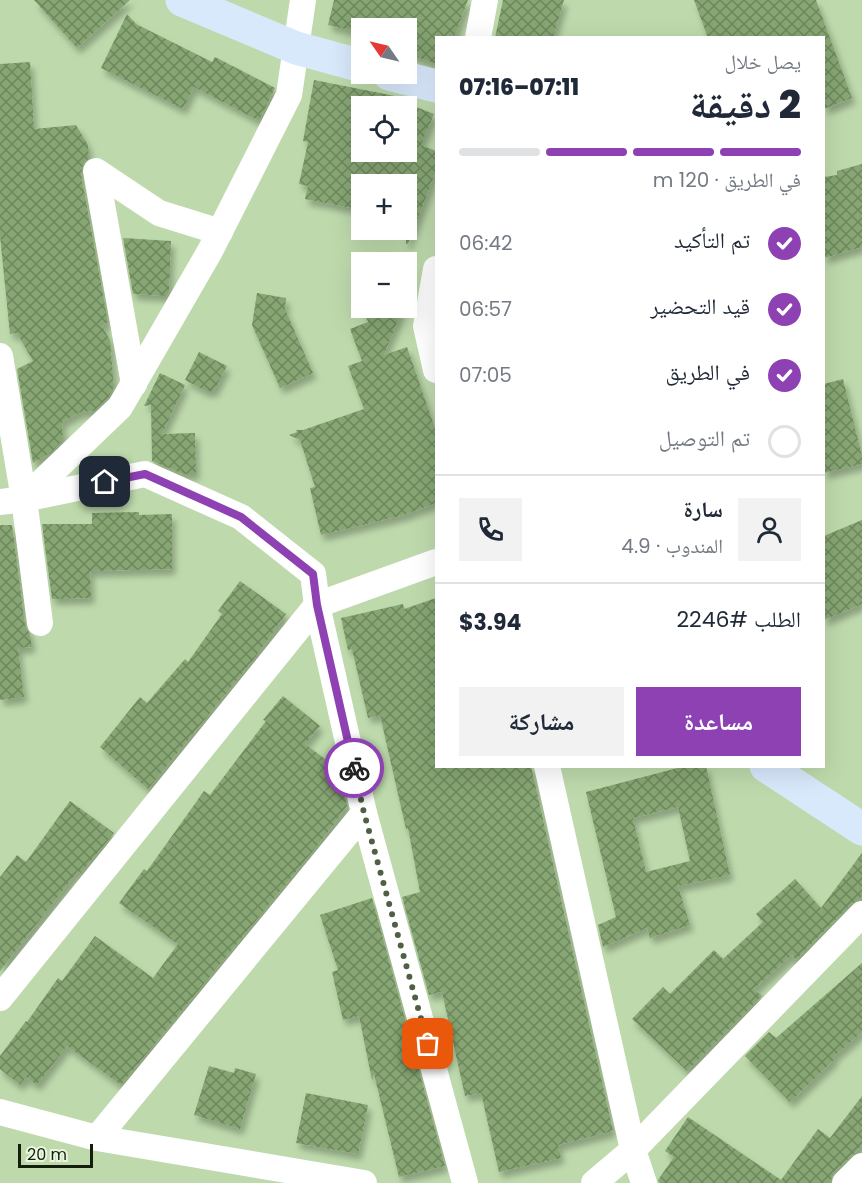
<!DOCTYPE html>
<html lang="ar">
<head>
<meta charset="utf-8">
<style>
  body { margin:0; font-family:Poppins,"Noto Naskh Arabic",sans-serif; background:#f2f2f3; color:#1f2937; direction:rtl; height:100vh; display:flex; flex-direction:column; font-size:22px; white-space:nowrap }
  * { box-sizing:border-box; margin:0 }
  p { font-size:20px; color:#747a83 }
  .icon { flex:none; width:33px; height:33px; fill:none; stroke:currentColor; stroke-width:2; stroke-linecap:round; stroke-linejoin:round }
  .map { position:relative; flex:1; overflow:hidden; direction:ltr }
  .panel { position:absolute; left:435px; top:36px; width:390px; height:732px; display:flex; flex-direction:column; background:#fff; border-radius:0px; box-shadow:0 6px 24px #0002; direction:rtl }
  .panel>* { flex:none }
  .needle { width:39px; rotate:304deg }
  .controls { position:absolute; left:351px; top:18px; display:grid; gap:12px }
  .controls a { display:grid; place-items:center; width:66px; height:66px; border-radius:0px; background:#fff; box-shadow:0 6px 24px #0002; font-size:30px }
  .scale { position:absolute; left:18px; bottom:15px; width:75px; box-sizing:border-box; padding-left:6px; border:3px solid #141e0d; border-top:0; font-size:16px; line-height:21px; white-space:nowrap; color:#141e0d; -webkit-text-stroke:4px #e8f6df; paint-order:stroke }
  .pin { position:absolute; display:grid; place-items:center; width:51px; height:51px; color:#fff; margin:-26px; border-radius:12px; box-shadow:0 3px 9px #0006 }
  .courier { position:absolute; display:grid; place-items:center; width:60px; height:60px; margin:-30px; border:4px solid #8e41b2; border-radius:50%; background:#fff; color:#222; box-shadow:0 2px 8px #0007 }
  .overview em { font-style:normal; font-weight:800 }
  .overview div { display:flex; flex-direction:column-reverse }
  .overview { display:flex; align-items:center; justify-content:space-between; height:102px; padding:0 24px }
  h1 { font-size:39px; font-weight:800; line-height:45px }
  .bar { display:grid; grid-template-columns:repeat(4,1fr); gap:9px 6px; align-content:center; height:72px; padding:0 24px }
  .bar i { height:8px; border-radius:4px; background:#e0e1e3 }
  .bar .on { background:#8e41b2 }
  .bar p { grid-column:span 4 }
  .line { display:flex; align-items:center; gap:15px; padding:0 24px; border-top:2px solid #e0e1e3 }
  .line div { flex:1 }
  .round { display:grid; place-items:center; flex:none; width:63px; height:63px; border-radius:0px; background:#f2f2f3 }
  ol { padding:0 24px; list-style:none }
  li { display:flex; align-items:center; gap:18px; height:66px }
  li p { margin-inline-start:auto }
  li .icon { padding:6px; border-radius:50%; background:#8e41b2; color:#fff; stroke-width:4 }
  li:last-child { color:#747a83 }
  li i { width:33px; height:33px; border:3px solid #e0e1e3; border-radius:50% }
  .button { display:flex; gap:12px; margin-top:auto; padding:12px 24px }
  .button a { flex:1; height:69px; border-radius:0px; background:#8e41b2; color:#fff; font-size:24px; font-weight:800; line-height:69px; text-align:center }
  .button a+a { background:#f2f2f3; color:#1f2937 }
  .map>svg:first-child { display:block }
  .building { fill:url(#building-cross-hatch); fill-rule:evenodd; filter:url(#shadow) }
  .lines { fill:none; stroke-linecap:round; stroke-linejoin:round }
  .street { stroke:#fff; stroke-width:26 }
  .secondary { stroke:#d9e9fc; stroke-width:33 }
  .done { stroke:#506045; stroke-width:6; stroke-dasharray:0 10.8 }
  .route { stroke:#8e41b2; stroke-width:8 }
</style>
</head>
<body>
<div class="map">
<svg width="862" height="1183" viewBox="0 0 862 1183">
  <defs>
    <pattern id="building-cross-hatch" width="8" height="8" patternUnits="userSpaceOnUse" patternTransform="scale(1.5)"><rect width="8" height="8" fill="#87a673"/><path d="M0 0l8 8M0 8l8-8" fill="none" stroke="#6d875d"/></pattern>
    <filter id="shadow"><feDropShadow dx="3.5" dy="6" stdDeviation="3" flood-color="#0004"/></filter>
  </defs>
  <rect width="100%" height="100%" fill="#bedaac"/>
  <g class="building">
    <path d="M34,0H130L77,48Z"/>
    <path d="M334,0H468L454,38H436V64L406,53V28H362V33L328,25Z"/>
    <path d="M503,0H564L553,38H495Z"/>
    <path d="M694,0H816L852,98L824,109V38H708Z"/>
    <path d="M127,14L136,24L212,62L215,57L275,88L259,121L194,87L183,109L101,68Z"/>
    <path d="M30,62L34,129L76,125L88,145L89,158L83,165L81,174L108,322L102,326L110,340L114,387L108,398L94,411L80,412L62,422L63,440L51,453L33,463L17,369L33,361L17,333L10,334L0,236V64Z"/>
    <path d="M314,80L400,97L399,106H362V152H406V103L434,114L421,145L436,151V171L408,244H406V184H362V210L305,199L308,186L299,184L308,142L303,141Z"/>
    <path d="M862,164V247L824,258V177L837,175V171Z"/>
    <path d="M123,238L171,241L169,292L167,296L133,294Z"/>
    <path d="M257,293L286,298L285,309L313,373L280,388L252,325Z"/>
    <path d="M363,308H403L384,355L407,347L436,431V503L404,515L321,535L310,488L315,487L300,440L289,435L297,432L296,430H303L364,409L348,366L362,361L350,329L368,322Z"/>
    <path d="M199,352L227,366L214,391H206L185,380Z"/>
    <path d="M160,373L185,385L162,434L195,433L196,474H183L152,461L151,405L144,406Z"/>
    <path d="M843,379L862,456V464L824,473V384Z"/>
    <path d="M139,512V515L172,514V569L90,571L91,598L52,599L42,524H92V513Z"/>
    <path d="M862,520V604L824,620V536Z"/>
    <path d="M0,525H12L25,625L30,634L32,647L18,648L24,697L0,700Z"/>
    <path d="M240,581L286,614L254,659L148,789L100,747L140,697L147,703L185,659L188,662L222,614L218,611Z"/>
    <path d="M436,598V766H531L613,1131L558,1145L561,1158L499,1172L481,1093L465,1096L442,992L429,995L402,897L420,892L408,828L406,829L380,715L368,718L352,649L348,650L341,618L403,604L404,609Z"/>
    <path d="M283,696L320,726L305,744L337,768L338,766L347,806L322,840L121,1085L67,1046L37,1085L26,1077L20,1085L0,1069V1056L26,1021L27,1022L58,978L62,981L95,936L153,978L178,944L119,903L144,869L147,871L204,791L210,795L266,721L263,720Z"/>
    <path d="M685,766H706L730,875L678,886L690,925L650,938L647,928L603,947L598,925L616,917L586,792ZM678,807L690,861L646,872L633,818Z"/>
    <path d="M70,801L114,833L81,873L78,871L0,971V877L17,855L26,862Z"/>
    <path d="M862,853V896L860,899L851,904L796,960L792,955L754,989L762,996L687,1071L632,1019L663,987L670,994L714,950L723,959L763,922L756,914L795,879L821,908Z"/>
    <path d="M372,898L445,1166L399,1177L374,1074L372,1080L359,1016L343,1020L332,972L338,970L320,915Z"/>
    <path d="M862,963V1032L833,1057L835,1059L790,1102L745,1056L769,1032L776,1038Z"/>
    <path d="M209,1066L234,1073L235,1068L256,1074L240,1129L194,1115Z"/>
    <path d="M306,1093L368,1105L358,1154L296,1143Z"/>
    <path d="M862,1096V1145L856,1152L834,1172L830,1183H659L658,1180L674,1157L665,1151L688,1117L781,1180L818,1129L830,1138Z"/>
  </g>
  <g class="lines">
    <g class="street">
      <path d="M478,38L485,0"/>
      <path d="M436,269L426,326L436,370"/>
      <path d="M0,356L24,499L40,623"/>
      <path d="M134,384L96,171L159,213L220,232"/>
      <path d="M24,499L120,407L210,251L289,95L303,0"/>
      <path d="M0,502L24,499L145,474L241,517L313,574L317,605L364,813L465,1183"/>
      <path d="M547,766L633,1150L644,1183"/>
      <path d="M0,998L317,605L436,562"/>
      <path d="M0,1112L97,1138L364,1183"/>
      <path d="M97,1138L364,813"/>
      <path d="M594,1183L633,1150L862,914"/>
      <path d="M845,1183L862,1166"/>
    </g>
    <g class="secondary">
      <path d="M182,0L296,48L362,66"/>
      <path d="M389,74L436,86"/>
      <path d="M766,766L862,829"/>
    </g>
  </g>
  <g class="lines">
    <path class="done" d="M354,768L364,813L428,1044"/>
    <path class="route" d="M105,482L145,474L241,517L313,574L317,605L354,768"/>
  </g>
</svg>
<div class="controls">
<a><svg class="needle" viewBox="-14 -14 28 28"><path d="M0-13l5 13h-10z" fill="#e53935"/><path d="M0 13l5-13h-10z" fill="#747a83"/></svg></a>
<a><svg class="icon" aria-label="locate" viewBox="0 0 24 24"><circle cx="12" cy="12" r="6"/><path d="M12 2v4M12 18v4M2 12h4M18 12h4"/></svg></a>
<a>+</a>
<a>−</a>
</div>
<div class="scale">20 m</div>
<div class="pin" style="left:428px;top:1044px;background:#ea580c"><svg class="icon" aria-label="bag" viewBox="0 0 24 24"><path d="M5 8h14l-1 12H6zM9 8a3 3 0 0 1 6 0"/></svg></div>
<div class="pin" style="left:105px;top:482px;background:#1f2937"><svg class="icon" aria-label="home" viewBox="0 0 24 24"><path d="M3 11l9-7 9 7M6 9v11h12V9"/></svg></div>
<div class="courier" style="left:354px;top:768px"><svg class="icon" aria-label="bike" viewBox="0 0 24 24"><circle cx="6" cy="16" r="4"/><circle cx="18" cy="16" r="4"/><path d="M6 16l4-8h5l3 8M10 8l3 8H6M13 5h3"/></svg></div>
<section class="panel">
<div class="overview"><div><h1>2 دقيقة</h1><p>يصل خلال</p></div><em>07:11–07:16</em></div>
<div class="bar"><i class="on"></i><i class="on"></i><i class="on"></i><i></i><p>في الطريق · 120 m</p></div>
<ol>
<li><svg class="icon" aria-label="check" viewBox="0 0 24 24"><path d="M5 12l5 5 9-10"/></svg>تم التأكيد<p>06:42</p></li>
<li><svg class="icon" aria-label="check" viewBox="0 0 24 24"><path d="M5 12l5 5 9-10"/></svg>قيد التحضير<p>06:57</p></li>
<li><svg class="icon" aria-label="check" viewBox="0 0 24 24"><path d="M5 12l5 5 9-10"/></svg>في الطريق<p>07:05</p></li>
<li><i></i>تم التوصيل</li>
</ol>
<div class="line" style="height:108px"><a class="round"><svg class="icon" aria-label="person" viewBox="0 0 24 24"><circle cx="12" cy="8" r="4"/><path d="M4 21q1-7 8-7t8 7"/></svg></a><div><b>سارة</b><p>المندوب · 4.9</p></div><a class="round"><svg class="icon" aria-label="phone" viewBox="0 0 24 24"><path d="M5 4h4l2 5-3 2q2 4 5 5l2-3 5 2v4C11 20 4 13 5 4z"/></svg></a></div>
<div class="line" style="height:78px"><div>الطلب #2246</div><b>$3.94</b></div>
<div class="button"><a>مساعدة</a><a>مشاركة</a></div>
</section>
</div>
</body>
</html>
